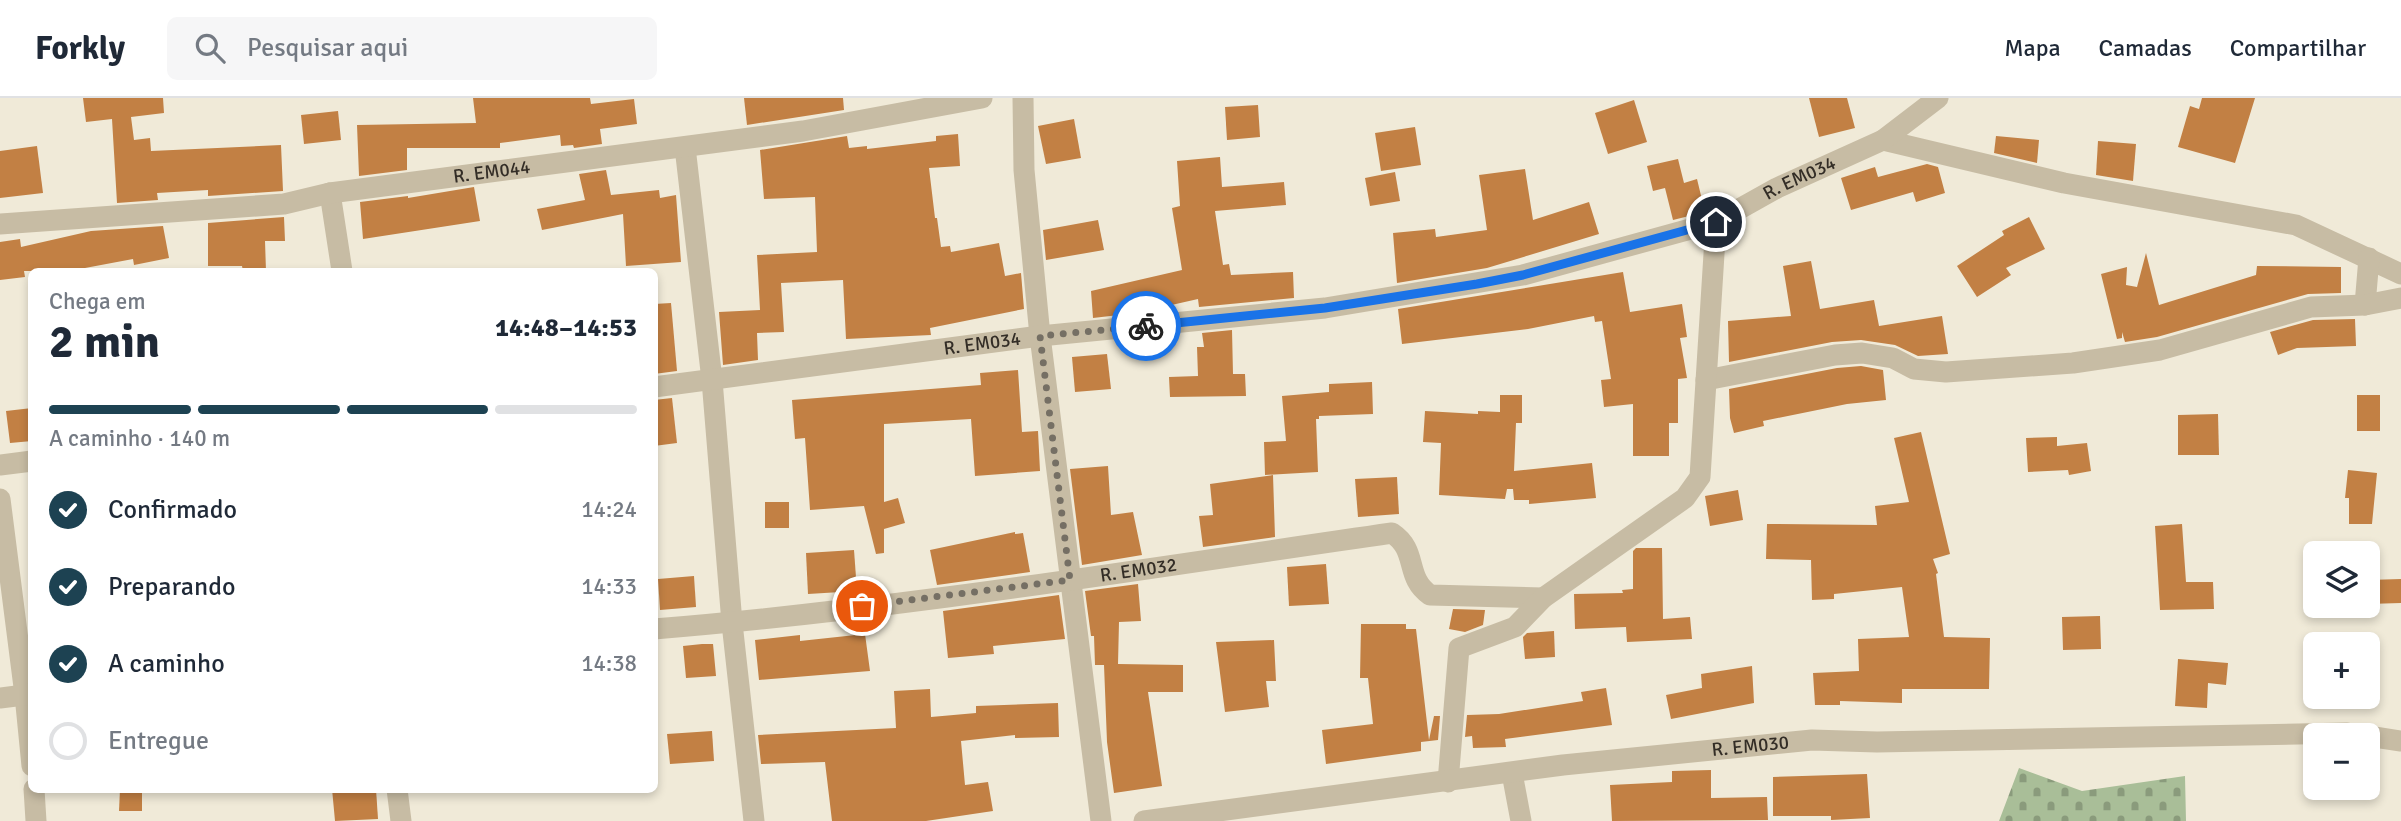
<!DOCTYPE html>
<html lang="pt">
<head>
<meta charset="utf-8">
<style>
  body { margin:0; font-family:Signika,sans-serif; background:#f6f6f7; color:#1f2937; height:100vh; display:flex; flex-direction:column; font-size:26px; white-space:nowrap }
  * { box-sizing:border-box; margin:0 }
  p { font-size:23px; color:#747a83 }
  .icon { flex:none; width:38px; height:38px; fill:none; stroke:currentColor; stroke-width:2; stroke-linecap:round; stroke-linejoin:round }
  .map { position:relative; flex:1; overflow:hidden }
  .panel { position:absolute; left:28px; top:170px; width:630px; height:525px; display:flex; flex-direction:column; background:#fff; border-radius:10px; box-shadow:0 4px 10px #0003 }
  .panel>* { flex:none }
  .tools { position:absolute; left:2303px; top:443px; display:grid; gap:14px }
  .tools a { display:grid; place-items:center; width:77px; height:77px; border-radius:10px; background:#fff; box-shadow:0 4px 10px #0003; font-size:35px }
  .pin { position:absolute; display:grid; place-items:center; width:60px; height:60px; color:#fff; margin:-30px; border:4px solid #fff; border-radius:50%; box-shadow:0 2px 7px #0007 }
  .courier { position:absolute; display:grid; place-items:center; width:70px; height:70px; margin:-35px; border:5px solid #1a73e8; border-radius:50%; background:#fff; color:#222; box-shadow:0 2px 9px #0007 }
  .headline em { font-style:normal; font-weight:700 }
  .headline div { display:flex; flex-direction:column-reverse }
  .headline { display:flex; align-items:center; justify-content:space-between; height:119px; padding:0 21px }
  h1 { font-size:46px; font-weight:700; line-height:52px }
  .bar { display:grid; grid-template-columns:repeat(4,1fr); gap:10px 7px; align-content:center; height:84px; padding:0 21px }
  .bar i { height:9px; border-radius:5px; background:#e0e1e3 }
  .bar .on { background:#1d4252 }
  .bar p { grid-column:span 4 }
  ol { padding:0 21px; list-style:none }
  li { display:flex; align-items:center; gap:21px; height:77px }
  li p { margin-inline-start:auto }
  li .icon { padding:7px; border-radius:50%; background:#1d4252; color:#fff; stroke-width:4 }
  li:last-child { color:#747a83 }
  li i { width:38px; height:38px; border:4px solid #e0e1e3; border-radius:50% }
  header { display:flex; align-items:center; gap:42px; box-sizing:border-box; height:98px; padding:0 35px; background:#fff; border-bottom:2px solid #e0e1e3 }
  header strong { font-size:33px }
  nav { display:flex; gap:38px; margin-inline-start:auto; font-size:24px }
  .search { width:490px; height:63px; background:#f6f6f7; display:flex; align-items:center; gap:18px; box-sizing:border-box; padding:0 24px; border-radius:10px; color:#747a83; font-size:26px }
  .map>svg:first-child { display:block }
  .cemetery { fill:url(#cemetery-stones) }
  .building { fill:#c28044 }
  .lines { fill:none; stroke-linecap:round; stroke-linejoin:round }
  .minor { stroke:#c7bca4; stroke-width:21 }
  .done { stroke:#756f64; stroke-width:7; stroke-dasharray:0 12.6 }
  .route { stroke:#1a73e8; stroke-width:9 }
  .labels { text-anchor:middle; dominant-baseline:central; stroke-width:6; stroke-linejoin:round; paint-order:stroke }
  .street-label { font-size:19px; fill:#332d26; stroke:#f8f3e3 }
</style>
</head>
<body>
<header>
<strong>Forkly</strong>
<div class="search"><svg class="icon" aria-label="search" viewBox="0 0 24 24"><circle cx="10" cy="10" r="6"/><path d="M15 15l6 6"/></svg>Pesquisar aqui</div>
<nav><a>Mapa</a><a>Camadas</a><a>Compartilhar</a></nav>
</header>
<div class="map">
<svg width="2401" height="723" viewBox="0 0 2401 723">
  <defs>
    <pattern id="cemetery-stones" width="16" height="16" patternUnits="userSpaceOnUse" patternTransform="scale(1.75)"><rect width="16" height="16" fill="#a9be98"/><path d="M2 7V4a2 2 0 0 1 4 0v3zM10 15v-3a2 2 0 0 1 4 0v3z" fill="#8a9b7c"/></pattern>
  </defs>
  <rect width="100%" height="100%" fill="#f0ead8"/>
  <path class="cemetery" d="M2019,670L2082,693L2185,678L2186,723H1999Z"/>
  <g class="building">
    <path d="M83,0H163L164,15L131,19L134,42L150,40L151,53L281,47L283,93L208,98V92L157,95L158,102L117,105L112,21L86,24Z"/>
    <path d="M473,0H590L591,6L634,1L637,26L600,31L602,46L574,50L573,47L561,48L560,37L500,45V50H407V72L359,78L357,27L476,25Z"/>
    <path d="M744,0H843L844,12L747,27Z"/>
    <path d="M1809,0H1847L1855,30L1819,39Z"/>
    <path d="M2202,0H2255L2235,65L2178,49L2190,8L2199,11Z"/>
    <path d="M1634,2L1647,44L1608,56L1595,15Z"/>
    <path d="M1258,7L1260,39L1227,42L1225,9Z"/>
    <path d="M338,13L341,42L304,46L301,17Z"/>
    <path d="M1074,21L1081,60L1046,66L1038,28Z"/>
    <path d="M1415,29L1421,67L1381,73L1375,35Z"/>
    <path d="M958,36L960,68L929,70L935,120H937L941,149L950,148L951,154L999,145L1005,178L1021,175L1024,211L930,230L931,237L846,241L843,182L781,185L784,234L757,235L758,262L723,267L719,214L760,212L757,157L817,154L815,99L764,101L760,52L847,38L849,50L867,48V51L936,43V38Z"/>
    <path d="M1996,38L2039,42L2037,65L1994,55Z"/>
    <path d="M2098,43L2136,46L2133,83L2096,77Z"/>
    <path d="M37,48L43,95L0,100V53Z"/>
    <path d="M1220,59L1222,89L1284,84L1286,107L1215,113L1223,167L1229,166L1231,177L1293,174L1294,200L1199,209L1198,201L1136,215L1093,220L1091,193L1182,172L1172,110L1180,108L1177,63Z"/>
    <path d="M1678,61L1684,85L1697,81L1705,114L1673,122L1665,90L1653,93L1647,68Z"/>
    <path d="M1927,66L1938,69L1945,95L1916,104L1913,94L1851,112L1841,80L1875,69L1878,79Z"/>
    <path d="M1525,71L1533,122L1589,104L1599,136L1487,170L1397,185L1393,135L1435,131L1436,139L1487,132L1479,77Z"/>
    <path d="M606,72L611,97L659,92L660,100L676,97L681,164L626,168L623,116L542,132L537,111L585,102L579,76Z"/>
    <path d="M1395,74L1400,103L1370,108L1365,80Z"/>
    <path d="M474,89L480,123L363,141L360,104L408,98V100Z"/>
    <path d="M284,119L285,143H265L266,173H243L242,168H208V125Z"/>
    <path d="M2029,119L2045,151L2006,170L2011,177L1977,199L1957,168L2004,137L2002,133Z"/>
    <path d="M1098,122L1104,152L1046,162L1043,132Z"/>
    <path d="M163,128L169,160L134,167L133,161L69,173H24L25,179L0,182V144L20,141L21,149L91,133Z"/>
    <path d="M2146,155L2159,207L2256,177L2257,168L2341,169V195L2308,196L2157,239L2125,244L2122,234V240L2117,241L2101,176L2127,169L2126,187L2137,189Z"/>
    <path d="M1811,163L1820,211L1874,202L1879,228L1942,218L1948,256L1918,258L1895,247L1861,242L1832,244L1729,264L1728,223L1791,218L1783,168Z"/>
    <path d="M1623,174L1630,214L1682,206L1687,239L1680,240L1687,280L1678,281V325H1669V358H1633V306L1604,309L1601,282L1611,281L1602,223L1595,224L1594,218L1528,231L1402,246L1398,211Z"/>
    <path d="M671,205L677,273L654,276V206Z"/>
    <path d="M2355,221L2356,248L2297,250L2278,257L2270,234L2313,222Z"/>
    <path d="M1232,232L1233,276H1245L1246,298L1170,299L1169,279L1198,278L1197,249H1204L1202,235Z"/>
    <path d="M1107,256L1111,291L1075,294L1072,259Z"/>
    <path d="M1861,268L1883,272L1886,302L1847,306L1763,323L1764,328L1734,335L1730,320L1729,291L1837,270Z"/>
    <path d="M1018,272L1022,334L1038,333L1040,373L975,378L971,321L884,326V404L898,400L905,425L884,431V455L876,456L864,408L810,412L805,340L795,341L792,302L981,287L980,275Z"/>
    <path d="M1372,284L1373,316L1319,318V321H1316L1318,374L1265,377L1264,344L1286,343L1282,298L1329,294V286Z"/>
    <path d="M1500,297H1522V325H1516L1514,373L1592,365L1596,400L1529,406V402H1514L1513,391H1507L1505,401L1439,397L1441,345L1423,344L1425,313L1478,316V313L1500,314Z"/>
    <rect x="2357" y="297" width="23" height="36"/>
    <path d="M672,300L677,345L654,348V302Z"/>
    <path d="M32,310V343L10,345L6,313Z"/>
    <path d="M2218,316L2219,357H2178V317Z"/>
    <path d="M1921,334L1950,456L1933,461L1938,475L1936,476L1944,539L1990,540L1989,591H1902V605L1840,603V607H1815L1813,575L1859,573L1858,541L1909,539L1902,489L1834,496V501L1812,502L1811,462L1766,461L1767,426L1877,427L1875,408L1909,404L1894,340Z"/>
    <path d="M2057,339V348L2087,345L2091,373L2069,377L2068,372L2028,374L2026,340Z"/>
    <path d="M1108,368L1111,417L1133,414L1142,457L1082,467L1070,371Z"/>
    <path d="M2348,372L2377,375L2372,426H2349V400H2345Z"/>
    <path d="M1273,377L1275,439L1203,449L1199,418L1213,417L1210,386Z"/>
    <path d="M1397,379L1399,416L1358,419L1355,381Z"/>
    <path d="M1738,392L1743,422L1710,428L1705,398Z"/>
    <rect x="765" y="404" width="24" height="26"/>
    <path d="M2182,426L2186,484H2213L2214,511L2160,512L2155,428Z"/>
    <path d="M1015,434V436L1023,435L1030,474L937,487L930,452Z"/>
    <path d="M1636,450H1662L1663,521L1690,519L1692,541L1627,544L1626,529L1575,531L1574,496L1623,495L1622,492L1633,491V453Z"/>
    <path d="M854,452L857,493L808,496L806,455Z"/>
    <path d="M1326,466L1329,506L1289,508L1287,469Z"/>
    <path d="M694,478L696,509L660,512L658,481Z"/>
    <path d="M2401,481V505L2368,506V482Z"/>
    <path d="M1138,486L1141,523L1119,524L1118,566L1183,567V594H1148L1162,688L1114,695L1107,644L1104,567H1095L1094,538H1091L1085,493Z"/>
    <path d="M1059,497L1065,541L993,548L994,556L948,560L943,513Z"/>
    <path d="M1453,511L1485,512L1483,527L1465,534L1449,531Z"/>
    <path d="M2100,518L2101,551L2063,552L2062,519Z"/>
    <path d="M1361,526H1406V531H1416L1429,642L1434,618H1440L1438,642L1421,644V653L1326,666L1322,632L1373,626L1368,580H1360Z"/>
    <path d="M1554,533L1555,559L1525,561L1523,539L1527,535Z"/>
    <path d="M865,536L870,573L759,582L755,542L800,537V543Z"/>
    <path d="M1274,542L1276,583H1266L1269,609L1225,614L1216,544Z"/>
    <path d="M702,546H713L716,578L686,580L683,548Z"/>
    <path d="M2178,561L2228,565L2226,587L2208,585L2207,610L2175,608Z"/>
    <path d="M1752,568L1754,605L1671,621L1666,597L1702,590L1701,576Z"/>
    <path d="M1606,590L1612,627L1505,641L1506,649L1473,650L1472,638L1465,639L1467,617L1499,616L1583,603L1581,594Z"/>
    <path d="M930,591L931,619L976,615V608L1058,605L1059,639L1015,640V637L961,643L965,687L988,684L993,713L926,723H832L825,664L761,666L758,637L896,630L894,593Z"/>
    <path d="M712,633L714,663L670,666L667,636Z"/>
    <path d="M1711,672V700L1767,699L1768,722L1612,723L1610,687L1672,684V673Z"/>
    <path d="M1867,676L1870,720L1831,722V718H1773V679Z"/>
    <path d="M120,691H142V713H119Z"/>
    <path d="M332,691H376L378,721L335,723Z"/>
  </g>
  <g class="lines">
    <g class="minor">
      <path d="M1023,0L1024,72L1040,238L1101,723"/>
      <path d="M1883,42L2064,85L2296,127L2401,176"/>
      <path d="M685,49L712,282L732,525L754,723"/>
      <path d="M330,95L342,173"/>
      <path id="s1" d="M0,126L284,106L330,95L803,33L982,0"/>
      <path d="M2365,207L2369,160"/>
      <path d="M1706,282L1835,257L1862,255L1893,260L1914,271L1946,274L2073,265L2160,252L2311,209L2365,207L2401,200"/>
      <path id="s2" d="M654,289L1040,238L1325,210L1523,177L1716,124L1777,90L1883,42L1938,0"/>
      <path d="M0,367L32,363"/>
      <path d="M0,401L25,597L32,668"/>
      <path id="s3" d="M654,531C900,511 1148,470 1392,435C1419,453 1404,479 1430,497L1543,500"/>
      <path d="M0,600L32,596"/>
      <path d="M2368,638L2401,643"/>
      <path d="M1512,675L1521,723"/>
      <path d="M1448,684L1459,550L1515,529L1543,500L1685,400L1700,379L1716,124"/>
      <path d="M34,691L36,723"/>
      <path d="M397,691L401,723"/>
      <path id="s4" d="M1144,723L1563,667L1812,642L1877,644L2347,635L2358,637"/>
    </g>
  </g>
  <g class="lines">
    <path class="done" d="M862,508L1070,482L1040,238L1146,228"/>
    <path class="route" d="M1146,228L1325,210L1477,186L1523,177L1716,124"/>
  </g>
  <g class="labels">
    <g class="street-label">
      <text stroke="none"><textPath href="#s1" startOffset="495">R. EM044</textPath></text>
      <text stroke="none"><textPath href="#s2" startOffset="1171">R. EM034</textPath></text>
      <text stroke="none"><textPath href="#s2" startOffset="331">R. EM034</textPath></text>
      <text stroke="none"><textPath href="#s3" startOffset="488">R. EM032</textPath></text>
      <text stroke="none"><textPath href="#s4" startOffset="611">R. EM030</textPath></text>
    </g>
  </g>
</svg>
<div class="tools">
<a><svg class="icon" aria-label="layers" viewBox="0 0 24 24"><path d="M12 4l9 5-9 5-9-5zM3 14l9 5 9-5"/></svg></a>
<a>+</a>
<a>−</a>
</div>
<div class="pin" style="left:862px;top:508px;background:#ea580c"><svg class="icon" aria-label="bag" viewBox="0 0 24 24"><path d="M5 8h14l-1 12H6zM9 8a3 3 0 0 1 6 0"/></svg></div>
<div class="pin" style="left:1716px;top:124px;background:#1f2937"><svg class="icon" aria-label="home" viewBox="0 0 24 24"><path d="M3 11l9-7 9 7M6 9v11h12V9"/></svg></div>
<div class="courier" style="left:1146px;top:228px"><svg class="icon" aria-label="bike" viewBox="0 0 24 24"><circle cx="6" cy="16" r="4"/><circle cx="18" cy="16" r="4"/><path d="M6 16l4-8h5l3 8M10 8l3 8H6M13 5h3"/></svg></div>
<section class="panel">
<div class="headline"><div><h1>2 min</h1><p>Chega em</p></div><em>14:48–14:53</em></div>
<div class="bar"><i class="on"></i><i class="on"></i><i class="on"></i><i></i><p>A caminho · 140 m</p></div>
<ol>
<li><svg class="icon" aria-label="check" viewBox="0 0 24 24"><path d="M5 12l5 5 9-10"/></svg>Confirmado<p>14:24</p></li>
<li><svg class="icon" aria-label="check" viewBox="0 0 24 24"><path d="M5 12l5 5 9-10"/></svg>Preparando<p>14:33</p></li>
<li><svg class="icon" aria-label="check" viewBox="0 0 24 24"><path d="M5 12l5 5 9-10"/></svg>A caminho<p>14:38</p></li>
<li><i></i>Entregue</li>
</ol>
</section>
</div>
</body>
</html>
